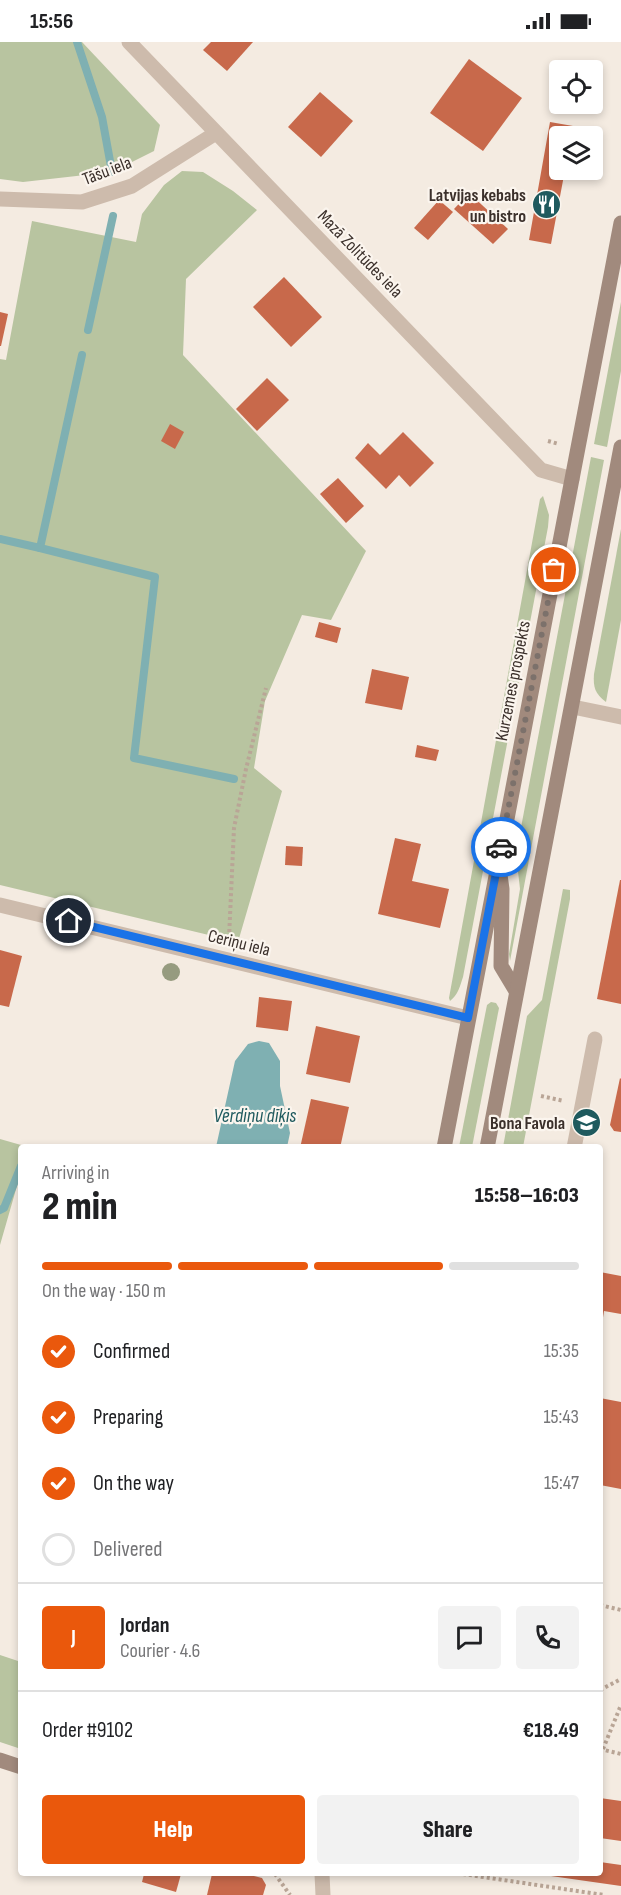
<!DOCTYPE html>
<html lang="en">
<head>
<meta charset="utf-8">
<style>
  body { margin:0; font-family:"Sofia Sans Condensed",sans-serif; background:#f2f2f2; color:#202124; height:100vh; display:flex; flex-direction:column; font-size:22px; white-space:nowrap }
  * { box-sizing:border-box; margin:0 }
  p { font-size:20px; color:#757577 }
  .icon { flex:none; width:33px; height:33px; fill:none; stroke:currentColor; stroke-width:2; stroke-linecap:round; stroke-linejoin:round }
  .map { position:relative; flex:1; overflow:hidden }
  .drawer { position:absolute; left:18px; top:1102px; width:585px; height:732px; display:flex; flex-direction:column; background:#fff; border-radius:6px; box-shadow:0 3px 9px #0003 }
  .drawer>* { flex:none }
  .buttons { position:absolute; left:549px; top:18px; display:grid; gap:12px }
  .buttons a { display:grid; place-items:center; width:54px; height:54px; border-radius:6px; background:#fff; box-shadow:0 3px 9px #0003; font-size:30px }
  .pin { position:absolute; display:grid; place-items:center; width:51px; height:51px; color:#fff; margin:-26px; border:3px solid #fff; border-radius:50%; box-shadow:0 2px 6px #0007 }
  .courier { position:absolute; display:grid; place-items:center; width:60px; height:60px; margin:-30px; border:4px solid #1a73e8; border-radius:50%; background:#fff; color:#222; box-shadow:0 2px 8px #0007 }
  .summary em { font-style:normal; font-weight:800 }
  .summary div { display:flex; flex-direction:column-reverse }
  .summary { display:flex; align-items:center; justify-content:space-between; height:102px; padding:0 24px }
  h1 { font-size:39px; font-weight:800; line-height:45px }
  .bar { display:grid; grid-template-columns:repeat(4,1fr); gap:9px 6px; align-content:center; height:72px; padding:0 24px }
  .bar i { height:8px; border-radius:4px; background:#e0e0e0 }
  .bar .on { background:#ea580c }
  .bar p { grid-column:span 4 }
  .line { display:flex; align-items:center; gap:15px; padding:0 24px; border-top:2px solid #e0e0e0 }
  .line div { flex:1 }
  .round { display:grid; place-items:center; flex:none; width:63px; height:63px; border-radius:6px; background:#f2f2f2 }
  ol { padding:0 24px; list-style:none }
  li { display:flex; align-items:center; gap:18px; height:66px }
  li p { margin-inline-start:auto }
  li .icon { padding:6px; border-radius:50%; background:#ea580c; color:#fff; stroke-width:4 }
  li:last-child { color:#757577 }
  li i { width:33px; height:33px; border:3px solid #e0e0e0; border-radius:50% }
  .button { display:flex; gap:12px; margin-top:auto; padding:12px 24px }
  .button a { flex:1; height:69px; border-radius:6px; background:#ea580c; color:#fff; font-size:24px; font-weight:800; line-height:69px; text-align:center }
  .button a+a { background:#f2f2f2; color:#202124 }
  .status { display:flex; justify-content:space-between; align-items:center; height:42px; padding:0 30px; background:#fff; direction:ltr }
  .status svg { height:16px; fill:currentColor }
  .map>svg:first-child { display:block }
  .green { fill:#b8c4a0 }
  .water { fill:#7fb0b2 }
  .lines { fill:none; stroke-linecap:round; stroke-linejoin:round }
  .stream { stroke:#7fb0b2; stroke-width:8 }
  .building { fill:#c8694b }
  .path { stroke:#b9a596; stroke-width:4; stroke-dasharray:3 3; stroke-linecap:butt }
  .service { stroke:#cdbbac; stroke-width:15 }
  .minor { stroke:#cdbbac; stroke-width:15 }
  .tertiary { stroke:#cdbbac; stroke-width:15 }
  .secondary { stroke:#a18a7d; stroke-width:15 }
  .tree { fill:#969b7f }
  .done { stroke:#7c716b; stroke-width:6; stroke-dasharray:0 10.8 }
  .route { stroke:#1a73e8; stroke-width:8 }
  .labels { text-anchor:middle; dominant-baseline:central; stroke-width:4.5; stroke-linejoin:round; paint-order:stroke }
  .street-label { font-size:18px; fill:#3b302b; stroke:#fbf5ee }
  .poi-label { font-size:18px; font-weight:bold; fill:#3b302b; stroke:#fbf5ee; text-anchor:end }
  .water-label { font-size:20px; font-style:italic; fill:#1f5a5e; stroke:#fbf5ee }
</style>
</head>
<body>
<div class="status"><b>15:56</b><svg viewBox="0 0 49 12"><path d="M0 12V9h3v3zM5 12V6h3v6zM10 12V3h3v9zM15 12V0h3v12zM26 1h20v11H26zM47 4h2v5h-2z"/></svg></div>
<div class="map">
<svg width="621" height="1853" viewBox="0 0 621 1853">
  <rect width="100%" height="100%" fill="#f4ebe1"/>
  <g class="green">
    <path d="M0,0H82L160,83L154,109L112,130L23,140L0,137Z"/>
    <path d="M182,129L203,130L233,149L257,168L186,237L183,313L366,509L331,578L302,573L265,659L254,726L282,749L238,900L0,843V317L6,318L32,179L136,200L142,172L164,143Z"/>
    <path d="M621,260V329L607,405L594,402Z"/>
    <path d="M591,415L604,418L510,919L509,912L520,847L516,812Z"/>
    <path d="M543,454L549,473L548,485L463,935C460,944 458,953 450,959L449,956L540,457Z"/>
    <path d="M621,487V578L606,660C595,652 593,645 594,632Z"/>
    <path d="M563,847L570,848V857L523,1105H503L527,974L542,958Z"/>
    <path d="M491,960L496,961L499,966L472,1105H459L485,973L487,963Z"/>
    <path d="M0,1097L28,1105L21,1106V1130L0,1203Z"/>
    <path d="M0,1613L21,1620V1707L0,1700Z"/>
  </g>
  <path class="water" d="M259,999L269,1001L280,1019V1044L290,1091L287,1105H216L235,1019L248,1002Z"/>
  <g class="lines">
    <g class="stream">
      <path d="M77,0L102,75L112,130"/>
      <path d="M88,288L113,174"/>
      <path d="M82,313L40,506L155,535L134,716L234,737"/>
      <path d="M0,497L40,506"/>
      <path d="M28,1106H33"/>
      <path d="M0,1168L4,1166L21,1124"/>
    </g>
  </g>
  <g class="building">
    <path d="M211,0H253L227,29L203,8Z"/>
    <path d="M469,17L522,56L483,109L430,71Z"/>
    <path d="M320,50L353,79L321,115L288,85Z"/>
    <path d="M550,80L573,84L571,94H560V128H565L551,202L529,198Z"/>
    <path d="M469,151L508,187L493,202L454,167Z"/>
    <path d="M439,158L453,170L428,198L414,186Z"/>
    <path d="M284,235L322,275L291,305L253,265Z"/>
    <path d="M0,270L8,272L1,304H0Z"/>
    <path d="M267,336L289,358L257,389L236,367Z"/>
    <path d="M170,382L184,390L175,407L161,399Z"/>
    <path d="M403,390L434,421L410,445L399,433L386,447L355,416L368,401L380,413Z"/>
    <path d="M338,436L364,464L346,481L320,452Z"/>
    <path d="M319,580L341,586L337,601L315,595Z"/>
    <path d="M372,627L409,635L402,668L365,661Z"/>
    <path d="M417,703L439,708L436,719L415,715Z"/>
    <path d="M395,796L421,802L412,839L449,847L440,886L378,872Z"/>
    <path d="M286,804L303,805L302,824L285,823Z"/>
    <path d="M620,838H621V962L597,957Z"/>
    <path d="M0,908L22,914L9,965L0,963Z"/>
    <path d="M259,955L292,959L288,989L256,985Z"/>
    <path d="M316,984L360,994L350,1041L306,1032Z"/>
    <path d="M620,1036L621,1037V1090L614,1089L610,1083Z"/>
    <path d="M311,1057L349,1065L340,1106H300Z"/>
    <path d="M600,1230L621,1234V1272L604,1269L602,1282L600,1281Z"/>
    <path d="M600,1356L621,1360V1447L600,1443Z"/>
    <path d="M600,1756L621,1759V1799L600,1796Z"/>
    <path d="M600,1820L621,1823V1844L544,1833L600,1832Z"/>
    <path d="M144,1832H181L176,1850L142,1840Z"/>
    <path d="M212,1832H245L262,1836L266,1843L263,1853H207Z"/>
  </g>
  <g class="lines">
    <g class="path">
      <path d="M548,399L559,402"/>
      <path d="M229,896L234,786L246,727L266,646"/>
      <path d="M541,1054L564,1059"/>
      <path d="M600,1563L621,1568"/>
      <path d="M600,1648L621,1637"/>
      <path d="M600,1707L621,1712"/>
      <path d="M603,1707L621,1663"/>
      <path d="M275,1832L290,1853"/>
      <path d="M463,1832L604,1853"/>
    </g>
    <path class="service" d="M574,1106L595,997"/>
    <g class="minor">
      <path d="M129,0L541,428L572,437"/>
      <path d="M0,157L82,160L132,144L216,91"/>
      <path d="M573,665L621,675"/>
      <path d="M0,863L468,976"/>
    </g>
    <path class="tertiary" d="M322,1832L323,1853"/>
    <g class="secondary">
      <path d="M500,833L502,847L501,924L516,949"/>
      <path d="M444,1106L621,181"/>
      <path d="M487,1106L621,405"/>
      <path d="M0,1718L21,1725"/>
    </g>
  </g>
  <circle class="tree" cx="171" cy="930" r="9"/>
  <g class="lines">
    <path class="done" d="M501,805L554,528"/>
    <path class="route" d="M69,879L468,976L501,805"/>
  </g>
  <defs>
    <symbol id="restaurant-disc" viewBox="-11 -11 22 22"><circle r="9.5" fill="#1f5a5e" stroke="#fbf5ee"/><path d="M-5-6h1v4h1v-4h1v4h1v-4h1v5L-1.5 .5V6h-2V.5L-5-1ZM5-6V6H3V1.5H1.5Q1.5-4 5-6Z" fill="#fff"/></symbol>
    <symbol id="school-disc" viewBox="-11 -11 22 22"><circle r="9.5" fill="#1f5a5e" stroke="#fbf5ee"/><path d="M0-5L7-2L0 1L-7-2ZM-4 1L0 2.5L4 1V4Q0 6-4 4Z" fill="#fff"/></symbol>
  </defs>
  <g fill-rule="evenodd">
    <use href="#restaurant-disc" x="530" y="146" width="33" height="33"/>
    <use href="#school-disc" x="570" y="1064" width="33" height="33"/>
  </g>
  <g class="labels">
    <g class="street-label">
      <text transform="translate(107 129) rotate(-21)">Tāšu iela</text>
      <text transform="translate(360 212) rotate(46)">Mazā Zolitūdes iela</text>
      <text transform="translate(513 639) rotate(-79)">Kurzemes prospekts</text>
      <text transform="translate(239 901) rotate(14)">Ceriņu iela</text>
    </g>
    <g class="poi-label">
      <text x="526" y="153">Latvijas kebabs<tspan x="526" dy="21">un bistro</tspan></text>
      <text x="565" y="1081">Bona Favola</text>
    </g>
    <g class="water-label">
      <text x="255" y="1074">Vērdiņu dīķis</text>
    </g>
  </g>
</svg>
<div class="buttons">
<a><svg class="icon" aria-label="locate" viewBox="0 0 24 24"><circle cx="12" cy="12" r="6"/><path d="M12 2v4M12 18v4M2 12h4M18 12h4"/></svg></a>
<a><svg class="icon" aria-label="layers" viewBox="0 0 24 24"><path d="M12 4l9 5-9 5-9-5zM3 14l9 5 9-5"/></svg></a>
</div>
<div class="pin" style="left:554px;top:528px;background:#ea580c"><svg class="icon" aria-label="bag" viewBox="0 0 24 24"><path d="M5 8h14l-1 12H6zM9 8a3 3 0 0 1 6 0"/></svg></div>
<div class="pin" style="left:69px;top:879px;background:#1f2937"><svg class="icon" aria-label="home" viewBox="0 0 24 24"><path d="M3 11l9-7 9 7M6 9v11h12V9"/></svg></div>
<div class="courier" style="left:501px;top:805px"><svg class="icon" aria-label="car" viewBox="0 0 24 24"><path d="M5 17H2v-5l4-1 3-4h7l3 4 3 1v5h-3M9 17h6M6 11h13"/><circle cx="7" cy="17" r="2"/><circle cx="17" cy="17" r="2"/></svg></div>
<section class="drawer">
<div class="summary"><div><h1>2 min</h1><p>Arriving in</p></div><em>15:58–16:03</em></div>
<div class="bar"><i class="on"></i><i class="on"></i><i class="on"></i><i></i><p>On the way · 150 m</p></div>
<ol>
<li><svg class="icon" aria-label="check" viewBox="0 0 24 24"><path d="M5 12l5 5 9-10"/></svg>Confirmed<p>15:35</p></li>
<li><svg class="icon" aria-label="check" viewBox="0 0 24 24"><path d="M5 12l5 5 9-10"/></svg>Preparing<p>15:43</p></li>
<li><svg class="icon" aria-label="check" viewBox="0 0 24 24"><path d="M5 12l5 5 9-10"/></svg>On the way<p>15:47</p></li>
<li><i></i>Delivered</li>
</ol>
<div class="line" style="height:108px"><b class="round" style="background:#ea580c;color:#fff">J</b><div><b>Jordan</b><p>Courier · 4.6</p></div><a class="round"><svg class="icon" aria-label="chat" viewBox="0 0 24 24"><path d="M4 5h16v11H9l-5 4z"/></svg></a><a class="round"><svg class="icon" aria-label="phone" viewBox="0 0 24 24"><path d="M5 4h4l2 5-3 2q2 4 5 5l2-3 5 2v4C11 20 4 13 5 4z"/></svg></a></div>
<div class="line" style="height:78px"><div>Order #9102</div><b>€18.49</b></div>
<div class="button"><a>Help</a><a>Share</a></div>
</section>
</div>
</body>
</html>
